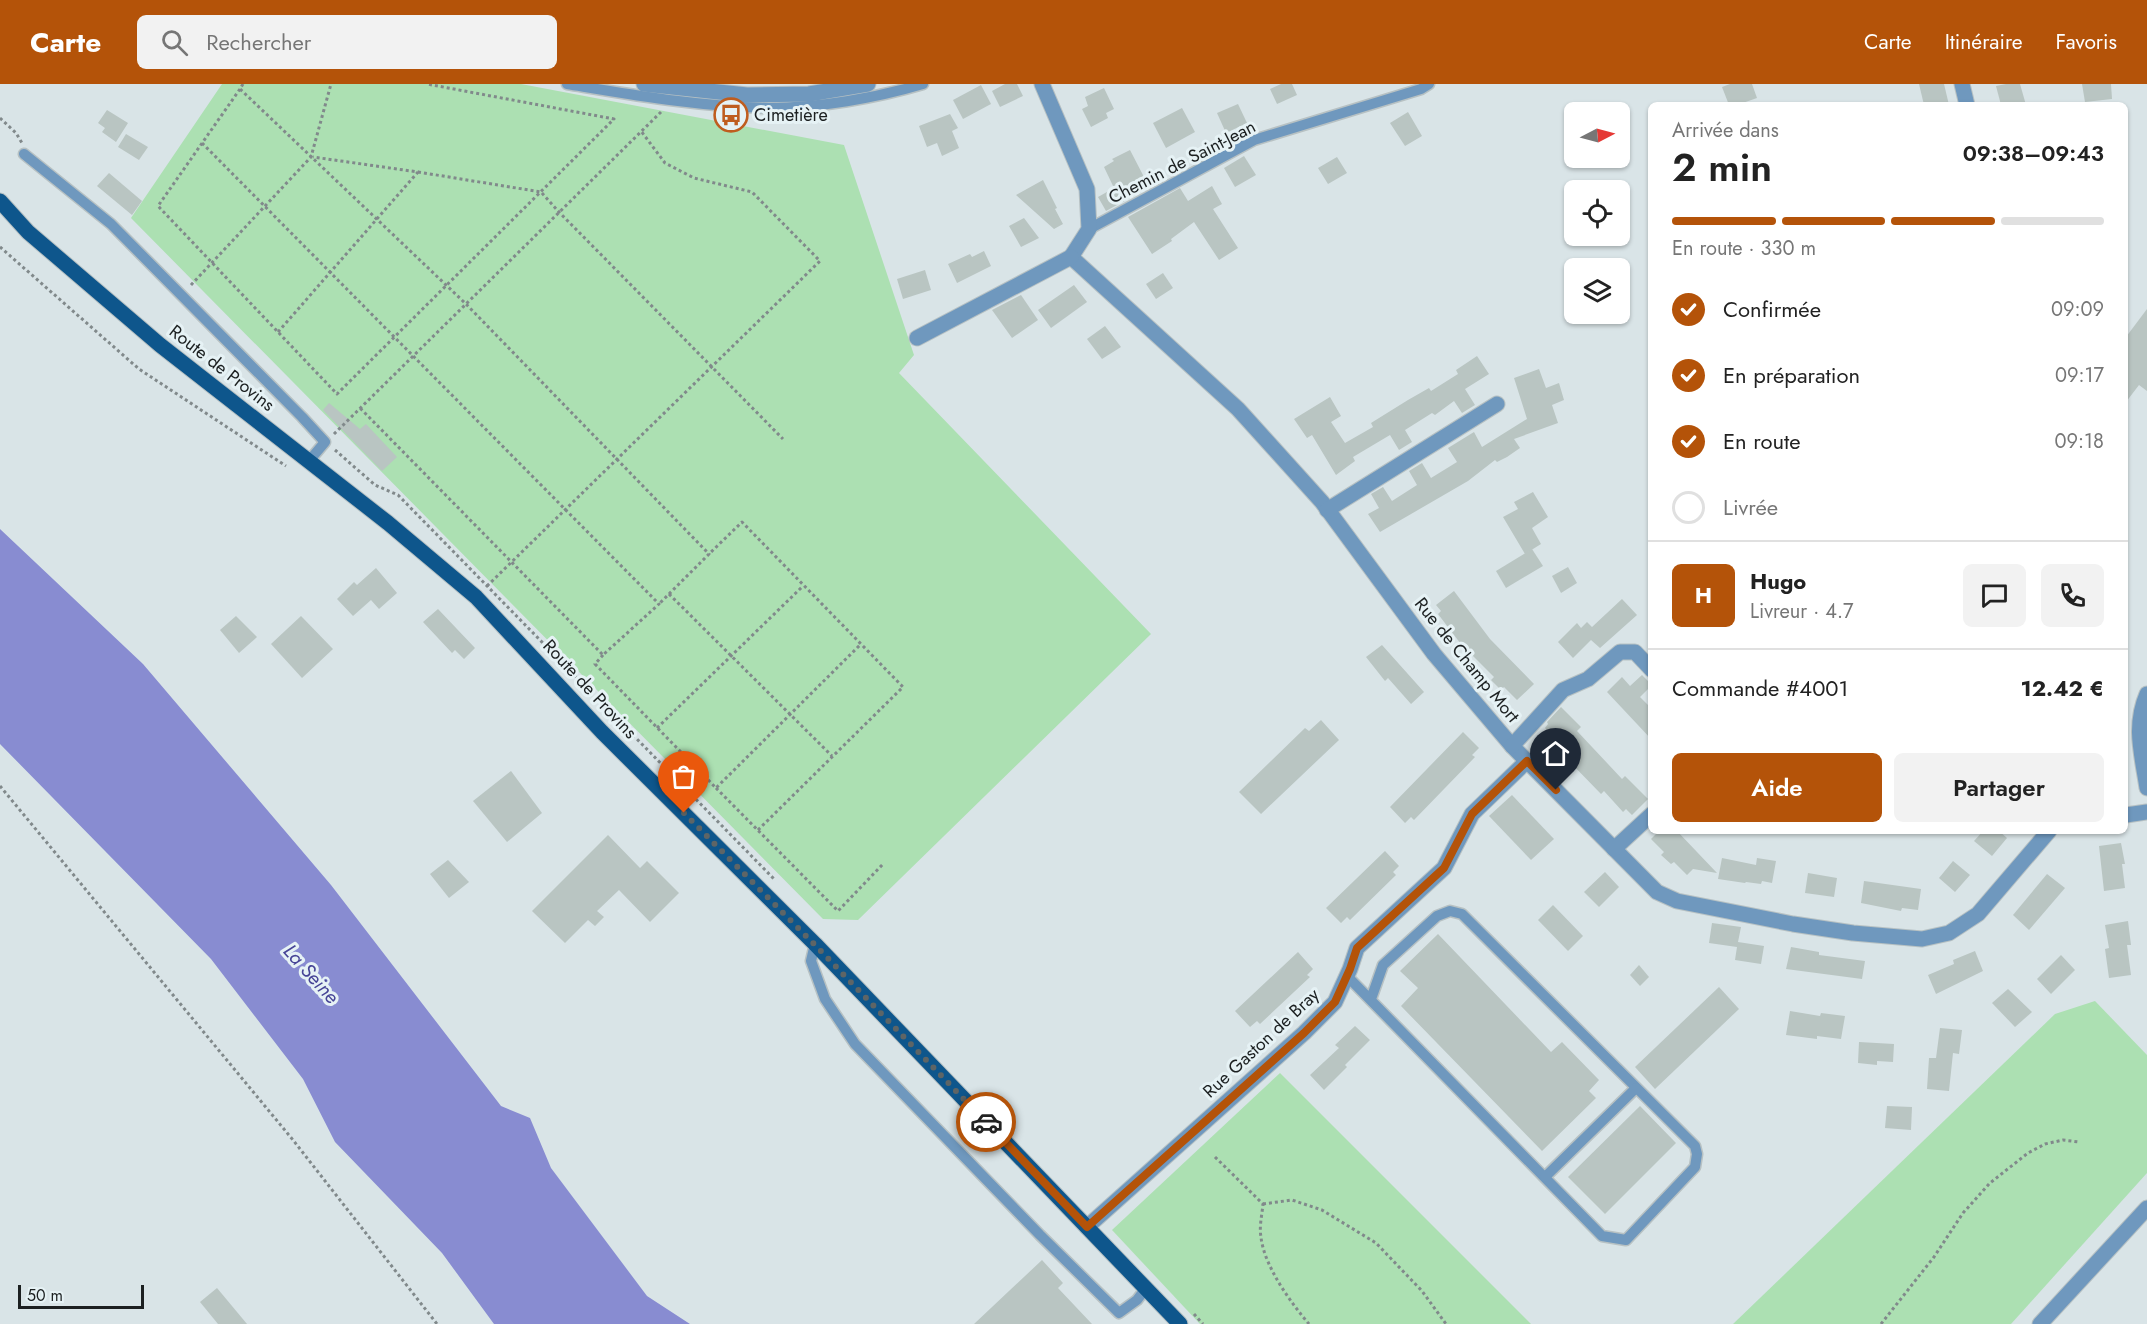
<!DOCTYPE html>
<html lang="fr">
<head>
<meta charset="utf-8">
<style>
  body { margin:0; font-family:Jost,sans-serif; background:#f2f2f2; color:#222; height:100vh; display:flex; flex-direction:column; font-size:22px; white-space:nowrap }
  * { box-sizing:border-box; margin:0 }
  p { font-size:20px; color:#767676 }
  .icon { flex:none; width:33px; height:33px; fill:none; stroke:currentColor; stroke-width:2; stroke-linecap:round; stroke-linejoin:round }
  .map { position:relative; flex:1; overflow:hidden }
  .panel { position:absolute; left:1648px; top:18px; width:480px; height:732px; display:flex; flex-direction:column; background:#fff; border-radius:9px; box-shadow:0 2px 4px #0004 }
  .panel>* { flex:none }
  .needle { width:39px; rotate:84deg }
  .buttons { position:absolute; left:1564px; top:18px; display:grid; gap:12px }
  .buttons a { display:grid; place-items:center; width:66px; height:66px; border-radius:9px; background:#fff; box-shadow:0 2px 4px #0004; font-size:30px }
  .scale { position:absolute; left:18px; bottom:15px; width:126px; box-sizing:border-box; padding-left:6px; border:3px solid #1c2021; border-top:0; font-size:16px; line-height:21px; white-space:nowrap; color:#1c2021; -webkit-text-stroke:4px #e6f2f5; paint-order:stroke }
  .pin { position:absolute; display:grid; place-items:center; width:51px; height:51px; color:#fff; margin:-62px -26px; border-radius:50% 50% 50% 0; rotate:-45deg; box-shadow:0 0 6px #0007 }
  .pin .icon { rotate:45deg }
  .courier { position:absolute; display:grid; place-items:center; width:60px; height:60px; margin:-30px; border:4px solid #b45309; border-radius:50%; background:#fff; color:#222; box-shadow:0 2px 8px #0007 }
  .headline em { font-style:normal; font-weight:600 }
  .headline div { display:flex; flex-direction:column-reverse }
  .headline { display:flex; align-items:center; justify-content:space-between; height:102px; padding:0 24px }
  h1 { font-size:39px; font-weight:600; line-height:45px }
  .bar { display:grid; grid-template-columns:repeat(4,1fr); gap:9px 6px; align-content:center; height:72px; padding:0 24px }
  .bar i { height:8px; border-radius:4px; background:#e0e0e0 }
  .bar .selected { background:#b45309 }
  .bar p { grid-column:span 4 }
  .line { display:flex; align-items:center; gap:15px; padding:0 24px; border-top:2px solid #e0e0e0 }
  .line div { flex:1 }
  .round { display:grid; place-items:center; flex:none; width:63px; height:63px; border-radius:9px; background:#f2f2f2 }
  ol { padding:0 24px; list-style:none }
  li { display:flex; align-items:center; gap:18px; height:66px }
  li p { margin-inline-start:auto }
  li .icon { padding:6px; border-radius:50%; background:#b45309; color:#fff; stroke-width:4 }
  li:last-child { color:#767676 }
  li i { width:33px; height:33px; border:3px solid #e0e0e0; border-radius:50% }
  .button { display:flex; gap:12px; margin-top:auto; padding:12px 24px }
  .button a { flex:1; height:69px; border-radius:9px; background:#b45309; color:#fff; font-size:24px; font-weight:600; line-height:69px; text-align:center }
  .button a+a { background:#f2f2f2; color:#222 }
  header { display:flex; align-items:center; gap:36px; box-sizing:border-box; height:84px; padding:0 30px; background:#b45309; color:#fff }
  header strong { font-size:28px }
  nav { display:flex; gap:33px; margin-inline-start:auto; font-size:21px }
  .search { width:420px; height:54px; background:#f2f2f2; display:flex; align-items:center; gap:15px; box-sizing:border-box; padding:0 21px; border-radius:9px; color:#767676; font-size:22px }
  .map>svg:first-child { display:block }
  .green { fill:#ace0b2 }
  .water { fill:#888cd1 }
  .building { fill:#b9c5c2 }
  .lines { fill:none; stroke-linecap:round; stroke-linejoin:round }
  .service-casing { stroke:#b7c1c3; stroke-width:13 }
  .minor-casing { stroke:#b7c1c3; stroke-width:17 }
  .tertiary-casing { stroke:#b7c1c3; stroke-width:17 }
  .primary-casing { stroke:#b7c1c3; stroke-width:17 }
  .path { stroke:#81898b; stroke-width:3; stroke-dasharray:3 3; stroke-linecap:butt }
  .service { stroke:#6f98be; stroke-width:10 }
  .minor { stroke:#6f98be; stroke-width:15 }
  .tertiary { stroke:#6f98be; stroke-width:15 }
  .primary { stroke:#0e568c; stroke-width:15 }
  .done { stroke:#5e6566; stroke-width:6; stroke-dasharray:0 10.8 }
  .route { stroke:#b45309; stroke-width:8 }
  .labels { text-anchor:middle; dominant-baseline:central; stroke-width:6; stroke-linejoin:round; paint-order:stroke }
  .poi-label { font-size:18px; fill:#1c2021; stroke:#e6f2f5; text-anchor:start }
  .street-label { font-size:18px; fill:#1c2021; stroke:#e6f2f5 }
  .water-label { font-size:20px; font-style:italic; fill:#464496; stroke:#e6f2f5 }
</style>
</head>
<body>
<header>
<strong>Carte</strong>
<div class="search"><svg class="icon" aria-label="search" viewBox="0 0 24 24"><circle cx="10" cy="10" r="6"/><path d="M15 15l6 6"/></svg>Rechercher</div>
<nav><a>Carte</a><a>Itinéraire</a><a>Favoris</a></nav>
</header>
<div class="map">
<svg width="2147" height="1240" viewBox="0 0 2147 1240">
  <rect width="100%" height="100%" fill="#d9e4e7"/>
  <g class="green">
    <path d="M222,0H521L844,61L914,271L899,289L1151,550L858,836L823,835L131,134Z"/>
    <path d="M2095,917L2147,971V1089L2011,1240H1733L2055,930Z"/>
    <path d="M1280,989L1531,1240H1200L1112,1146Z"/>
  </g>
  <path class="water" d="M0,445L143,580L331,801L501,1022L530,1034L551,1084L647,1212L690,1240H494L442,1169L335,1058L303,995L211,875L0,660Z"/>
  <g class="building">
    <path d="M1005,0H1017L1023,12L1000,23L992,7Z"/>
    <path d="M1281,0H1292L1297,11L1277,20L1270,5Z"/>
    <path d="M1730,0H1752L1757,14L1737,21H1729L1722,3Z"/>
    <path d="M1919,0H1944L1949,21H1924Z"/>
    <path d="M2006,0H2020L2026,21H2001L1996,2Z"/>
    <path d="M2082,0H2111L2112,15L2085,18Z"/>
    <path d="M981,1L991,20L963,35L953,16Z"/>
    <path d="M1104,4L1114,25L1106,29L1108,34L1091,43L1082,25L1088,22L1085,13Z"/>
    <path d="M1238,20L1247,39L1226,49L1217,29Z"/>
    <path d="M1182,24L1195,48L1166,64L1153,39Z"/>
    <path d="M107,26L128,39L116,58L102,48L105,44L98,39Z"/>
    <path d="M1408,28L1422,52L1405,62L1390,39Z"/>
    <path d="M950,30L958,44L952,47L959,64L942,72L937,59L927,63L919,42Z"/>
    <path d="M126,50L148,63L139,76L118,63Z"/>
    <path d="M1130,66L1144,93L1150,90L1156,100L1106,127L1098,113L1114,104L1104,83L1114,77L1112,75Z"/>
    <path d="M1244,72L1256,91L1235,103L1224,84Z"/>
    <path d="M1337,73L1347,89L1328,100L1318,84Z"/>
    <path d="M109,89L142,117L132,131L97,102Z"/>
    <path d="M1043,96L1057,124L1055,125L1063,140L1054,145L1016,111Z"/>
    <path d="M1212,102L1222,120L1213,125L1238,164L1219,176L1194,138L1171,155L1172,157L1152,170L1128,133L1180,104L1188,117Z"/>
    <path d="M1024,134L1039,154L1021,163L1009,142Z"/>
    <path d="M984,167L991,182L957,199L948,180L970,170L972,173Z"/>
    <path d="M925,186L931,206L903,215L897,195Z"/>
    <path d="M1163,189L1173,204L1156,215L1146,200Z"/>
    <path d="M1074,201L1087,218L1051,244L1038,226Z"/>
    <path d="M1021,211L1038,236L1012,254L992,226Z"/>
    <path d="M2147,225V307L2139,301L2126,318V253Z"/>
    <path d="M1105,242L1121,263L1102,275L1087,255Z"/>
    <path d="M1477,272L1489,290L1465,305L1475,321L1462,329L1454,317L1435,331L1432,329L1405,346L1412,358L1399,366L1390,351L1353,373L1355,377L1336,391L1312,351L1307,354L1294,335L1330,313L1341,332L1331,338L1345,359L1373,343L1371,339L1408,316L1429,304L1431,307L1458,290L1456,286Z"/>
    <path d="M1539,285L1546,304L1559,299L1564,316L1552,321L1558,339L1514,355L1520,364L1507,373L1497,378L1495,376L1468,397L1380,448L1368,430L1379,424L1371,410L1383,403L1392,417L1417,401L1409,387L1422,379L1431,394L1457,378L1448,364L1474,348L1482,363L1527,335L1514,294Z"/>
    <path d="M329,319L360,345L366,340L397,373L382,387L323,326Z"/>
    <path d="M1533,408L1548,433L1532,444L1541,460L1525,470L1503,433L1518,425L1514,418Z"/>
    <path d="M1532,465L1543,482L1506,504L1496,487Z"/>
    <path d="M1568,483L1577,499L1561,509L1552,492Z"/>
    <path d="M376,484L397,509L379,525L371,516L353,532L337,515L354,498L357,501Z"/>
    <path d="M1454,507L1490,555L1534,600L1517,616L1504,603L1501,606L1491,596L1494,593L1468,567L1467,568L1438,530L1441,527L1436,521Z"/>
    <path d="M1622,515L1637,531L1600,564L1591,556L1573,574L1558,558L1577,539L1581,544L1587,538L1592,543Z"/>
    <path d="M438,525L475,564L464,575L455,566L452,569L423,538Z"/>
    <path d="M236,532L257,553L239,569L220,546Z"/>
    <path d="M301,532L333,565L302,594L271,560Z"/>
    <path d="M1382,561L1424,608L1411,620L1388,594L1385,597L1366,573Z"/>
    <path d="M1642,591L1652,601L1640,613L1652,625V656L1607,608L1622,593L1630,602Z"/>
    <path d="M1561,623L1581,643L1577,647L1608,680L1622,695L1625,692L1648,715L1632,731L1626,725L1623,728L1604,707L1601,710L1568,676L1572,673L1545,644L1548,640L1547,638Z"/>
    <path d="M1321,636L1339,656L1261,730L1239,708L1305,644L1309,647Z"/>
    <path d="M1463,648L1479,664L1472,671L1475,673L1414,736L1411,733L1405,739L1390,723Z"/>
    <path d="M511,687L542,729L507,758L473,717Z"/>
    <path d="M1512,711L1554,755L1531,776L1489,732Z"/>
    <path d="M1659,747H1677L1717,789L1693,785L1687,791L1674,778L1671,780L1661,771L1664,768L1651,755Z"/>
    <path d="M1983,747H1999L2007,754L1992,772L1974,757Z"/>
    <path d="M608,751L640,784L647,777L679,809L650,838L619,806L597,827L604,833L595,842L588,836L565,859L532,827Z"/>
    <path d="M2121,759L2125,780H2122L2125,804L2104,807L2099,762Z"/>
    <path d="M1385,767L1399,782L1393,788L1396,791L1350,836L1347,833L1341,839L1326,824Z"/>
    <path d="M1722,774L1756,781L1757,774L1776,777L1772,799L1762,797L1761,800L1746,798L1745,799L1718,795Z"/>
    <path d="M448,776L469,798L449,814L430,790Z"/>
    <path d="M1953,777L1970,791L1955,808L1939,794Z"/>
    <path d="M1605,788L1619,803L1599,823L1584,808Z"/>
    <path d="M1808,789L1837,794L1834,813L1805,809Z"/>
    <path d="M2047,790L2065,804L2029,846L2013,831Z"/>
    <path d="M1864,797L1921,805L1918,826L1902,824L1901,827L1861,819Z"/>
    <path d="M1553,821L1583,852L1568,867L1538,836Z"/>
    <path d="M2128,837L2131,861H2127L2131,891L2109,894L2105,865L2109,864L2105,841Z"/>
    <path d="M1712,839L1741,843L1738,858L1764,862L1761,880L1735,876L1737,863L1709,859Z"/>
    <path d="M1438,850L1551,968L1562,958L1599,996L1589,1007L1596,1014L1542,1067L1401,922L1418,904L1400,887Z"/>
    <path d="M1791,863L1819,868V871L1865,877L1862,895L1786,885Z"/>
    <path d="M1975,867L1983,887L1936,910L1928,891L1954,880L1953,876Z"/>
    <path d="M1298,868L1313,885L1307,891L1310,893L1260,940L1257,937L1250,943L1235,927Z"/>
    <path d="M2061,871L2075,886L2051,910L2037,895Z"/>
    <path d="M1639,881L1649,893L1640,902L1630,891Z"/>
    <path d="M1719,903L1739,925L1655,1005L1635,983Z"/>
    <path d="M2008,905L2032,928L2015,943L1992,919Z"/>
    <path d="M1790,927L1820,932L1821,929L1845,932L1841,955L1817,952V955L1786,951Z"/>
    <path d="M1355,942L1370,956L1345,981L1347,983L1324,1006L1310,991L1339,964L1335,961Z"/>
    <path d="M1940,944L1962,946L1959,970L1953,969L1949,1007L1927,1005L1929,974H1936Z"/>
    <path d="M1859,958L1894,960L1893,978L1877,977V981L1858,979Z"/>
    <path d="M1640,1022L1676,1059L1605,1130L1568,1093Z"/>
    <path d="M1887,1022L1912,1023L1911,1046L1885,1044Z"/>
    <path d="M1042,1176L1063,1199L1058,1204L1092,1240H974Z"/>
    <path d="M217,1204L247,1240H218L200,1218Z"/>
  </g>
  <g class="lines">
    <defs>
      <g id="service">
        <path d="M567,0C634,11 701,23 769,24C818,24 876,14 923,0"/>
        <path d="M24,70L111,140L302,333L325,358L309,377"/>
        <path d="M1089,145L1254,56L1421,5L1429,0"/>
        <path d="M815,860L811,877L825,915L855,960L1040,1151L1119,1229L1137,1216L1146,1204"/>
        <path d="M1347,892L1602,1152L1626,1156L1695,1083L1697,1070L1695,1062L1462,830L1450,827L1437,832L1383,881L1371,915"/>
        <path d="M1545,1093L1636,1004"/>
      </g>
      <g id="minor">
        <path d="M1042,0L1087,105L1089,145L1071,173L1238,325L1322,418L1434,570L1512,662L1657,808L1677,817L1793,840L1853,849L1922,855L1949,849L1978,830L2049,747"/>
        <path d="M1962,0L1967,21"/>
        <path d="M917,254L1071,173"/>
        <path d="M1327,426L1497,320"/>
        <path d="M2147,610C2133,642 2142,671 2147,704"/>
        <path d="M1512,662L1563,606L1588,595L1620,568H1635L1652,586"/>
        <path d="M2126,731L2147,728"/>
        <path d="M1614,765L1652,730"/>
        <path d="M1087,1143L1304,949L1335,918L1350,885L1357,864L1444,784L1472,730L1527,677"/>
        <path d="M2040,1240L2147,1124"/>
      </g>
      <path id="tertiary" d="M644,0L747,11L809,10L868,0"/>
      <path id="primary" d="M0,117L28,148L160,261L388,439L476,513L602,648L815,860L1180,1240"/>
    </defs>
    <use href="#service" class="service-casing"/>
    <use href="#minor" class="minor-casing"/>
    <use href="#tertiary" class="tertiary-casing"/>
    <use href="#primary" class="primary-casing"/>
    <g class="path">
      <path d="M243,0L240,5L466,220L709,470L659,520"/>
      <path d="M240,5L158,122L337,310L614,35L427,0"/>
      <path d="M0,34L16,49L22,59"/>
      <path d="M202,59L659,520L603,571L360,324"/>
      <path d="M418,88L541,108L559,128L783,355"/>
      <path d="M0,163L139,285L286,382"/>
      <path d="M191,201L311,73L331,0"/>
      <path d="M278,248L418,88L313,73"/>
      <path d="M334,350L661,28"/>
      <path d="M335,366L375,401L398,411L775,796"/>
      <path d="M487,502L820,177L752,108L694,94L665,79L641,47"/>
      <path d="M669,510L832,672"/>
      <path d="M603,571L595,580L716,704L861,560L742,438L709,470"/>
      <path d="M657,644L803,502"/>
      <path d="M0,702L293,1056L437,1240"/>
      <path d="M716,704L838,827L883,780"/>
      <path d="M758,746L903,603L861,560"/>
      <path d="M1215,1073L1263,1120C1262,1131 1259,1143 1261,1153C1264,1182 1291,1219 1309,1240"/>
      <path d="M1263,1120L1292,1116L1322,1126L1376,1159L1422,1207L1446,1240"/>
      <path d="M1194,1230L1203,1240"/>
      <path d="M1881,1240L1934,1173L1963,1129L1990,1099L2028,1069L2045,1060L2063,1056L2079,1058"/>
    </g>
    <use href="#service" class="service"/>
    <use href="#minor" class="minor"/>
    <use href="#tertiary" class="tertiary"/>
    <use href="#primary" class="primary"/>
  </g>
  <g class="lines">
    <path class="done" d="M684,729L814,860L986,1038"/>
    <path class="route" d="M986,1038L1087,1143L1304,949L1335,918L1350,885L1357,864L1444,784L1472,730L1527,677L1556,706"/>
  </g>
  <defs>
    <symbol id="bus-ring" viewBox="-11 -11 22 22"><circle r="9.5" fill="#e6f2f5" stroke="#bf5d1f" stroke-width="1.5"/><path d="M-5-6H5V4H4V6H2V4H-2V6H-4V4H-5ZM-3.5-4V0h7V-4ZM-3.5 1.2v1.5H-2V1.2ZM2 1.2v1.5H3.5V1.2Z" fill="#bf5d1f"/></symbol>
  </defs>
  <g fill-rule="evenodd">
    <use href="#bus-ring" x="712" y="12" width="38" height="38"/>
  </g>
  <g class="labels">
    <g class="poi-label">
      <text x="754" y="31">Cimetière</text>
    </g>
    <g class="street-label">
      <text transform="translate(1182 78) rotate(-27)">Chemin de Saint-Jean</text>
      <text transform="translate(222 284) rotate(38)">Route de Provins</text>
      <text transform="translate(1467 576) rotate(51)">Rue de Champ Mort</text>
      <text transform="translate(590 605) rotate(47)">Route de Provins</text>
      <text transform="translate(1261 959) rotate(-43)">Rue Gaston de Bray</text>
    </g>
    <g class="water-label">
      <text transform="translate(311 890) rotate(48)">La Seine</text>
    </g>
  </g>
</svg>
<div class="buttons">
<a><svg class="needle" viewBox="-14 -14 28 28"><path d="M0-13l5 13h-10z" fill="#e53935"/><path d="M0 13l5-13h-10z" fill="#767676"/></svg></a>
<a><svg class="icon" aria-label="locate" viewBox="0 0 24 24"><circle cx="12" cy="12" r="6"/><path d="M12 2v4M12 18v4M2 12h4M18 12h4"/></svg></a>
<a><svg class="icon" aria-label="layers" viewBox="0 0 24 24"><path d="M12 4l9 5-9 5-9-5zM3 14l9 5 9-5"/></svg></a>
</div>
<div class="scale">50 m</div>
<div class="pin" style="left:684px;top:729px;background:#ea580c"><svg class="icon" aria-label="bag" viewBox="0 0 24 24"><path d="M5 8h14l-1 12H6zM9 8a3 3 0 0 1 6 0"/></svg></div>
<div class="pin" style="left:1556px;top:706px;background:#1f2937"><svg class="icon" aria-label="home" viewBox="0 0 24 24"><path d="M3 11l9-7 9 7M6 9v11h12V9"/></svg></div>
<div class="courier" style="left:986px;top:1038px"><svg class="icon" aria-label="car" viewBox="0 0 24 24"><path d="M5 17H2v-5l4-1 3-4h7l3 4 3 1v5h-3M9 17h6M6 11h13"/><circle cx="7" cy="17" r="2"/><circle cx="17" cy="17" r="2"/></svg></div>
<section class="panel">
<div class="headline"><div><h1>2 min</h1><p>Arrivée dans</p></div><em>09:38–09:43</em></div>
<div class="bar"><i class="selected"></i><i class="selected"></i><i class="selected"></i><i></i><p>En route · 330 m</p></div>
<ol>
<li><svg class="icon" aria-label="check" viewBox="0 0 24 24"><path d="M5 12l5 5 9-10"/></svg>Confirmée<p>09:09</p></li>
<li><svg class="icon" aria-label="check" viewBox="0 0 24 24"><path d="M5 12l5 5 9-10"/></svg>En préparation<p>09:17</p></li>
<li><svg class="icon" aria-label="check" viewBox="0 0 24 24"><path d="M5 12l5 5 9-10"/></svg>En route<p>09:18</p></li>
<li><i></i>Livrée</li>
</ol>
<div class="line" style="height:108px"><b class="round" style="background:#b45309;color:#fff">H</b><div><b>Hugo</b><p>Livreur · 4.7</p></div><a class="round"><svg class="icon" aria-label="chat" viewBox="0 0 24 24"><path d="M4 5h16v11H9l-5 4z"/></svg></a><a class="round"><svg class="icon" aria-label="phone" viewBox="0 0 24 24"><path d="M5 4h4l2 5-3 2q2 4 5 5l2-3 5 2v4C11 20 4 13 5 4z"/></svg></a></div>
<div class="line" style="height:78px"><div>Commande #4001</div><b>12.42 €</b></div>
<div class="button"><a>Aide</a><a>Partager</a></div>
</section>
</div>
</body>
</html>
